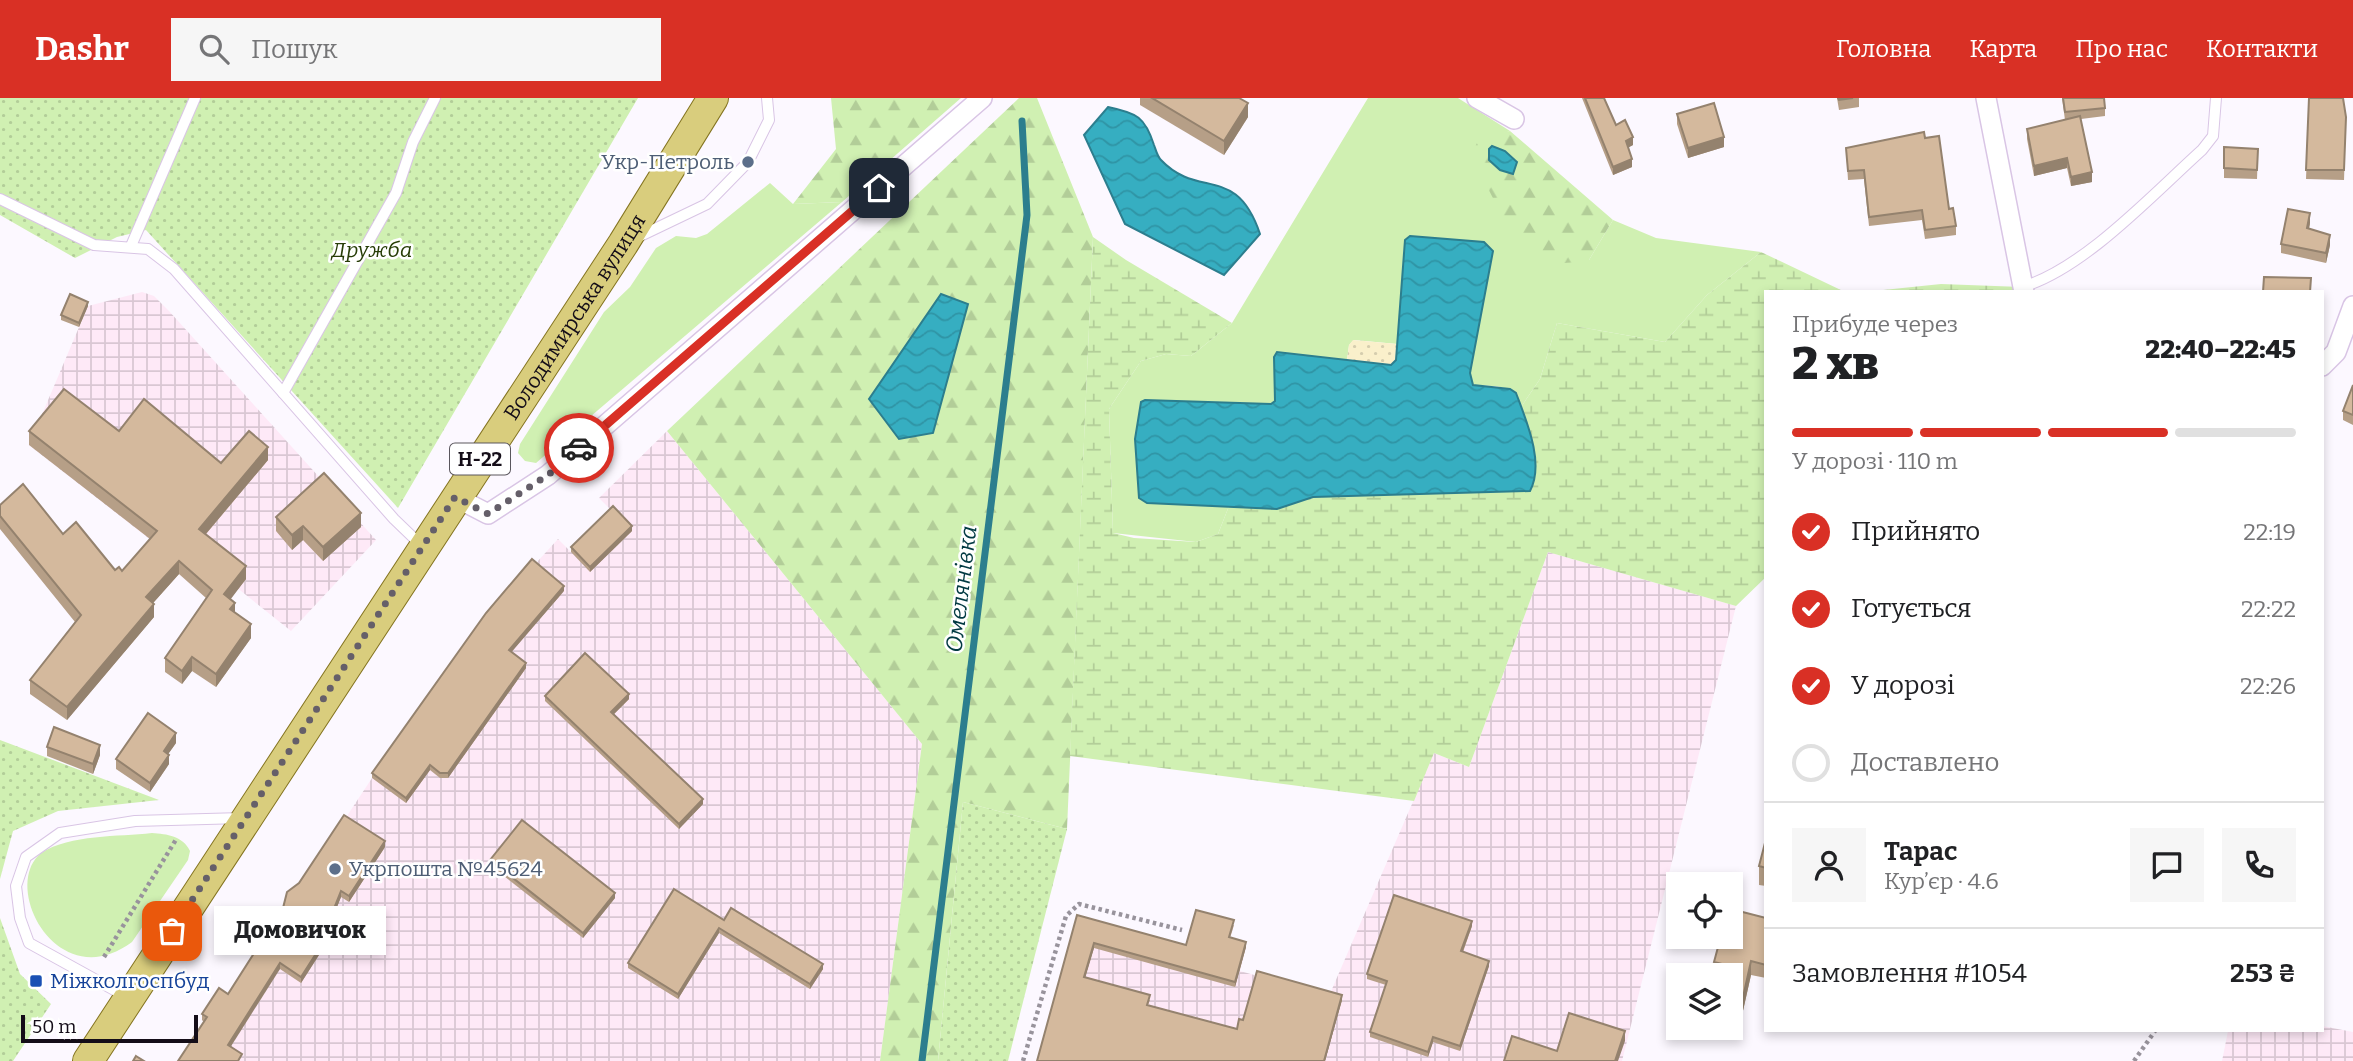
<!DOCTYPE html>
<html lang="uk">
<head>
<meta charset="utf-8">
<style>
  body { margin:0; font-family:Bitter,serif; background:#f6f6f6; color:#202124; height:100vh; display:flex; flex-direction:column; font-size:26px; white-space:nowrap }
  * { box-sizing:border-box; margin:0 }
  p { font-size:23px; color:#757577 }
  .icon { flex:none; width:38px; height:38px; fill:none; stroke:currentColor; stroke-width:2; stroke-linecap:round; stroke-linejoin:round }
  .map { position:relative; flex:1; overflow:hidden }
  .drawer { position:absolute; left:1764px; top:192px; width:560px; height:742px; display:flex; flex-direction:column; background:#fff; border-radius:0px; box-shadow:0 4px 10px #0003 }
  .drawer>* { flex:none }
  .tools { position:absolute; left:1666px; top:774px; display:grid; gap:14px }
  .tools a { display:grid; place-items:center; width:77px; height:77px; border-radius:0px; background:#fff; box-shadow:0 4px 10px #0003; font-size:35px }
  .scale { position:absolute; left:21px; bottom:18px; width:177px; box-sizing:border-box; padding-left:7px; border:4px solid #140d18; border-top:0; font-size:19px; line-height:24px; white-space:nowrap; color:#140d18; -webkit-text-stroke:5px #fff; paint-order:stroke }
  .pin { position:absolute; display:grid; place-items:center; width:60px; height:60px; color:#fff; margin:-30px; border-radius:14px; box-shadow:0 4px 10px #0006 }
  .courier { position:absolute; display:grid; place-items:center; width:70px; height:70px; margin:-35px; border:5px solid #d93025; border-radius:50%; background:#fff; color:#222; box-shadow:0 2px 9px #0007 }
  .bubble { position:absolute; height:49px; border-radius:0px; background:#fff; box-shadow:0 4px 10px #0003; font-size:23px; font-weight:800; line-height:49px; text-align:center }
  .headline em { font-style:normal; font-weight:800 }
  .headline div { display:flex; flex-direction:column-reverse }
  .headline { display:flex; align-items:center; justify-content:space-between; height:119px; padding:0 28px }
  h1 { font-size:46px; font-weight:800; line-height:52px }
  .bar { display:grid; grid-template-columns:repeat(4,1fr); gap:10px 7px; align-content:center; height:84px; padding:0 28px }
  .bar i { height:9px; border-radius:5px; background:#e0e0e0 }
  .bar .selected { background:#d93025 }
  .bar p { grid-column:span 4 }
  .line { display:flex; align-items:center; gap:18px; padding:0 28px; border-top:2px solid #e0e0e0 }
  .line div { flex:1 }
  .round { display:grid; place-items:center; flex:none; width:74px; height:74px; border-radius:0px; background:#f6f6f6 }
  ol { padding:0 28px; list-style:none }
  li { display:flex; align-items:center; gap:21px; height:77px }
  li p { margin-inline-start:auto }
  li .icon { padding:7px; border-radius:50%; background:#d93025; color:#fff; stroke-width:4 }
  li:last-child { color:#757577 }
  li i { width:38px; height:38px; border:4px solid #e0e0e0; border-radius:50% }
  header { display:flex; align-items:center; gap:42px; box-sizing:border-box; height:98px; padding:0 35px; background:#d93025; color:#fff }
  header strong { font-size:33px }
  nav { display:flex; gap:38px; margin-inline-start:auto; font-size:24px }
  .search { width:490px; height:63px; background:#f6f6f6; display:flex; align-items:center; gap:18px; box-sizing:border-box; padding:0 24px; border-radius:0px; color:#757577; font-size:26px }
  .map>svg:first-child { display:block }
  .industrial { fill:url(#industrial-grid) }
  .green { fill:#d0f0b2 }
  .forest { fill:url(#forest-firs) }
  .wetland { fill:url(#wetland-marsh) }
  .sand { fill:url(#sand-dots) }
  .garden { fill:url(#garden-dots) }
  .water { fill:url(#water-waves); stroke:#2c7e8e; stroke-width:2 }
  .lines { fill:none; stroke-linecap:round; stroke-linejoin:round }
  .stream { stroke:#2c7e8e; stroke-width:7 }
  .lane-casing { stroke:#d9c5e5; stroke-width:12 }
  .street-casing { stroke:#d9c5e5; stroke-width:22 }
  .primary-casing { stroke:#847421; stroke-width:32 }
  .path { stroke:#98939c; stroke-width:4.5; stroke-dasharray:3.5 3.5; stroke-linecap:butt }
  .lane { stroke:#fff; stroke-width:10 }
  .street { stroke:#fff; stroke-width:19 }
  .primary { stroke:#d9cd7d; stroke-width:30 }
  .wall { fill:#b69f87 }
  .shaded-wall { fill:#94826e }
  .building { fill:#d4b99d; stroke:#94826e; stroke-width:2 }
  .done { stroke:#655f69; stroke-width:7; stroke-dasharray:0 12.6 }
  .route { stroke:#d93025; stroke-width:9 }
  .service-dot { fill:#5c6f8a; stroke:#fff; stroke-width:2.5 }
  .transit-dot { fill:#1a4fb4; stroke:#fff; stroke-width:2.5 }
  .labels { text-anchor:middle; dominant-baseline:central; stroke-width:5; stroke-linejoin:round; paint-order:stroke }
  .shield { fill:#fff; stroke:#5a565d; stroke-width:2 }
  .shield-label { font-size:19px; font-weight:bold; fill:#140d18 }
  .service-label { font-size:21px; fill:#4e5e75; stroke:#fff; text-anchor:end }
  .park-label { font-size:21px; font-style:italic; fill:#273d07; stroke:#fff }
  .street-label { font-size:21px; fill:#140d18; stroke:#fff }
  .transit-label { font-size:21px; fill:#164399; stroke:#fff; text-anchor:start }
  .water-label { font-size:23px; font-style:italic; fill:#023a42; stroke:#fff }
</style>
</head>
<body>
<header>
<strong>Dashr</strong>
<div class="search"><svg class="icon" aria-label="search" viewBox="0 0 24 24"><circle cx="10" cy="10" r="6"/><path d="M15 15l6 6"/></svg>Пошук</div>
<nav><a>Головна</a><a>Карта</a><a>Про нас</a><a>Контакти</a></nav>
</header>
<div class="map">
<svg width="2353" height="963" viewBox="0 0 2353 963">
  <defs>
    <pattern id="industrial-grid" width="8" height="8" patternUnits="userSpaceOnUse" patternTransform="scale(1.75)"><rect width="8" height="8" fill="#fee9f7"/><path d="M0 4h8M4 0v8" fill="none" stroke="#d9c7d3"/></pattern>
    <pattern id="forest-firs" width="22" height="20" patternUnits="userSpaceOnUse" patternTransform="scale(1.75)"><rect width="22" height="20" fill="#d0f0b2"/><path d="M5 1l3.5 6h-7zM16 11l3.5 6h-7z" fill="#b2cd98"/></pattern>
    <pattern id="wetland-marsh" width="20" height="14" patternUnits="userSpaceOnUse" patternTransform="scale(1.75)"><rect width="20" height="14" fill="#d0f0b2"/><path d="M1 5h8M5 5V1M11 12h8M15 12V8" fill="none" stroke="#b2cd98"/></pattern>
    <pattern id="sand-dots" width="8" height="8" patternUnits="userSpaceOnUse" patternTransform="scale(1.75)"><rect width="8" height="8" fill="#faf0cb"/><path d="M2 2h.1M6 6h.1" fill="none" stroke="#d5cdae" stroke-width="1.8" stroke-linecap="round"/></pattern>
    <pattern id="garden-dots" width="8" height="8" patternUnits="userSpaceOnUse" patternTransform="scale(1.75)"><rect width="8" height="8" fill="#d0f0b2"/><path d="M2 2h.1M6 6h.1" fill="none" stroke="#b2cd98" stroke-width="1.8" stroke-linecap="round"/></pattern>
    <pattern id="water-waves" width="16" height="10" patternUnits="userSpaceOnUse" patternTransform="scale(1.75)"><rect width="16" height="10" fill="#36aec1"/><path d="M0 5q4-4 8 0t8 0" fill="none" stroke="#2f94a5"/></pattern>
  </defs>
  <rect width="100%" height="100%" fill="#fcf8ff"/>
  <g class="industrial">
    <path d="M142,194L154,198L169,213L376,442L291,533L226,481L208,501L152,452L156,446L29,347L88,208Z"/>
    <path d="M667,333L922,646L880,963H182L210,928L202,922L219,896L227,901L283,817L287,800L308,777L372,680L486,520L558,441L571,454L612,413L599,400Z"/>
    <path d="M1548,454L1736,508L1622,963H1038L1077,822L1186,852L1234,827L1229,844L1246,849L1240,873L1329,898L1434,655L1469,669Z"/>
    <path d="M2322,928L2353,934V963H2222L2228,933H2322Z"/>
  </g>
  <g class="green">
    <path d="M1368,0H1458L1510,33L1504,35L1589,162L1613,122L1656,140L1761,154L1707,197L1665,244L1557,225L1540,281L1521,309C1513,284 1496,289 1472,287L1470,275L1484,144L1409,138L1404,150L1397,246L1354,242L1349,247L1347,262L1277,254L1274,259L1275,303L1271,306L1145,302L1141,304C1134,347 1132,364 1147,405L1229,408L1218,436L1196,444L1113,435L1109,311L1141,263L1166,256L1191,258L1232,225Z"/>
    <path d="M770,85L793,106L842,104L536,365L525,363L518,355L520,346L604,214L630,189L656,150L676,138L696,140L707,136Z"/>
    <path d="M152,735C167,736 183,738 190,753L188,762L132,844C58,899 0,789 41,755C71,736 118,739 152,735Z"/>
  </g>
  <g class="forest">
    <path d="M831,0H961L842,104L793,106L836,51Z"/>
    <path d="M1019,0H1037L1093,139L1067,731L963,704L938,963H880L922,646L667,333Z"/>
    <path d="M1510,33L1613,122L1589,162C1579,163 1566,166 1556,165C1514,157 1488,90 1472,55L1480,39Z"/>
  </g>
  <g class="wetland">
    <path d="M1093,139L1126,162L1232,225L1191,258L1166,256L1141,263L1109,311L1113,435L1134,440L1196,444L1218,436L1229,408L1277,411L1313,399L1530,393C1543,369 1529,333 1521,309L1540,281L1557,225L1665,244L1707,197L1761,154L1845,194H1766V479L1736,508L1548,454L1469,669L1434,655L1414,703L1070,658Z"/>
    <path d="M1941,186L2022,189L2019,194H1864Z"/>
  </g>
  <path class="sand" d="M1353,242L1397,246L1396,263L1391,267L1347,262L1349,247Z"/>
  <g class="garden">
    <path d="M0,0H638L398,410L146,132L117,139L75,160L0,117Z"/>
    <path d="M0,642L159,702L58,713L13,733L0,781Z"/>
    <path d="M963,704L1067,731L1008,963H938Z"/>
    <path d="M0,820L20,876L51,906L13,963H0Z"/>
  </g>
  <g class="water">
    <path d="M1108,9C1137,15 1145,19 1154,47C1156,52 1157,58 1161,62C1199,102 1236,65 1260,136L1224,177L1125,126L1084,37Z"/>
    <path d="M1492,48L1505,53L1517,64L1513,76L1500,72L1489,62V51Z"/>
    <path d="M1410,138L1484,144L1493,153L1470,275L1473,287L1510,291L1516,295C1526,322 1545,365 1530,393L1313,399L1277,411L1147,405L1139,400L1135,341L1141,304L1145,302L1271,306L1275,303L1274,259L1277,254L1391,267L1396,262L1405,142Z"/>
    <path d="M941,196L968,206L933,335L899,341L869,301Z"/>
  </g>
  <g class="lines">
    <path class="stream" d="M922,963L1027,117L1022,23"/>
    <defs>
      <g id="lane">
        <path d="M0,101L94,147L148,151L174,171L394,421L422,448"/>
        <path d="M636,140L707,106L748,64L769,22L767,0"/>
        <path d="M131,148L195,0"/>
        <path d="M2022,189C2084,171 2153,96 2202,52L2213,38L2216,0"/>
        <path d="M283,295L396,95L413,44L435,0"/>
        <path d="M127,899L29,845L20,820L16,788L26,759L60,735L135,723L242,720"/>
      </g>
      <g id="street">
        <path d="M1477,0L1514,21"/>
        <path d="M1986,0L2024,194"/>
        <path d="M2322,268L2336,254L2353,208"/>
        <path d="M455,399L488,416L548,377L982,0"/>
      </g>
      <g id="primary">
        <path id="s1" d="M88,963L623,146L713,0"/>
      </g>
    </defs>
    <use href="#lane" class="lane-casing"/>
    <use href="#street" class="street-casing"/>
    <use href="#primary" class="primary-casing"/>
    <g class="path">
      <path d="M104,859L177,740"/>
      <path d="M1023,963L1066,818L1079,806L1182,832"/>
      <path d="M2134,963L2155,933"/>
    </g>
    <use href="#lane" class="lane"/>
    <use href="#street" class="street"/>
    <use href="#primary" class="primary"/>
  </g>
  <g class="wall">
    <path d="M1140,0H1239L1248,19L1224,57L1140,7Z"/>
    <path d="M1582,0H1604L1616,27L1633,47L1628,49L1632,69L1613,77Z"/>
    <path d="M1837,0H1859V9L1839,12Z"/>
    <path d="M2062,0H2104L2105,10V18L2081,21L2092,84L2071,88L2067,70L2034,78L2027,41V31L2065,22Z"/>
    <path d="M2309,0L2346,19L2344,82L2306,81Z"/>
    <path d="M1677,16L1724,49L1688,60L1677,26Z"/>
    <path d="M1925,40L1956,128V137L1925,141L1922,122L1869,128L1864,81L1848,82L1846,50Z"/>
    <path d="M2224,49L2258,51L2257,81L2224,80Z"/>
    <path d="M2310,125L2309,131L2330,147L2326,165L2281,155V146Z"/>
    <path d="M88,208L79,229L61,222V217Z"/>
    <path d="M2353,287V327L2343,322V313Z"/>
    <path d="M29,333H119L221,365L268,362L206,436L246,481L230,501L235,515L251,540L216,589L192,573L182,586L165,574V560L206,500L179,476L153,505L154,519L67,622L30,596V582L75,524L0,431V407L115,472L122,473L150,441L29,347Z"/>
    <path d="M276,419L361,429L323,463L303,442L292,452L276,433Z"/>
    <path d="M632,433L590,474L571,454V449Z"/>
    <path d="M564,493L511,554L526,570L448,680H440L430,672L406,705L372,680V675Z"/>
    <path d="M545,598L629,601L614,616L703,706L679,731L545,603Z"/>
    <path d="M176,645L168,656L169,666L150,694L116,671V661Z"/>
    <path d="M47,649L100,657L93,676L47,658Z"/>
    <path d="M1766,741V788L1759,787V768Z"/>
    <path d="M385,749L349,804L341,799L325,839L326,846L301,885L280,871L204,924L202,922V916L228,896Z"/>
    <path d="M490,762L615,800L583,840L490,767Z"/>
    <path d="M1077,817L1186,847L1234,827L1230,840L1246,849L1235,889L1094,850L1085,879L1150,902L1148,907L1237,931L1243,922L1342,902L1325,963H1037Z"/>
    <path d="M1766,820V880L1751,877L1738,935L1715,929H1731V877H1714V864Z"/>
    <path d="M724,822L823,871L810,891L719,835L678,901L628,870V865Z"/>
    <path d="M1472,828L1463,854L1489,868L1460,953L1433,944L1428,959L1370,939V934L1386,887L1367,881V876Z"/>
  </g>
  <g class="shaded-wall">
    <path d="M1248,5V19L1224,57V43Z"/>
    <path d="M1633,39V47L1626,51V43Z"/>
    <path d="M1724,39V49L1688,60V50Z"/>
    <path d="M2067,60V70L2034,78V68Z"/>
    <path d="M1632,61V69L1613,77V69Z"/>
    <path d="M2092,74V84L2071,88V79Z"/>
    <path d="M2310,115V125L2307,140V130Z"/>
    <path d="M2330,137V147L2326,165V155Z"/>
    <path d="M88,204V208L79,229V225Z"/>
    <path d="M268,349V362L199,444V431Z"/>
    <path d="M361,415V429L323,463V449Z"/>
    <path d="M303,428V442L292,452V437Z"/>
    <path d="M632,428V433L590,474V469Z"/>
    <path d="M179,463V476L146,513V499Z"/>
    <path d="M246,468V481L224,510V496Z"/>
    <path d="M564,488V493L509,557V552Z"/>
    <path d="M235,505V518L230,511Z"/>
    <path d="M154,506V519L67,622V609Z"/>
    <path d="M251,526V540L216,589V576Z"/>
    <path d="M192,559V573L182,586V573Z"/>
    <path d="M526,565V570L448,680V675Z"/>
    <path d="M629,596V601L611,619V614Z"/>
    <path d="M176,635V645L164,662V653Z"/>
    <path d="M100,647V657L93,676V666Z"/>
    <path d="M169,657V666L150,694V685Z"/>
    <path d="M430,667V672L406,705V700Z"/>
    <path d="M703,701V706L679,731V726Z"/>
    <path d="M385,743V749L349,804V798Z"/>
    <path d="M341,793V799L323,844V838Z"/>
    <path d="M615,795V800L583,840V835Z"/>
    <path d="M1472,823V828L1461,858V853Z"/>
    <path d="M719,830V835L678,901V896Z"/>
    <path d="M326,840V846L301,885V879Z"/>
    <path d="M1246,844V849L1235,889V884Z"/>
    <path d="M1094,845V850L1084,884V879Z"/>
    <path d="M1489,863V868L1460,953V948Z"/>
    <path d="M1751,863V877L1738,935V922Z"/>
    <path d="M280,865V871L228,953V947Z"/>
    <path d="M823,866V871L810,891V886Z"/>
    <path d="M1342,897V902L1325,963H1324Z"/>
    <path d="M1625,933V943L1618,963H1615Z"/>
    <path d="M1433,939V944L1428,959V954Z"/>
  </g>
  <g class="building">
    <path d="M1152,0H1239L1248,5L1224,43Z"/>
    <path d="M1585,0H1604L1616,27L1625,22L1633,39L1626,43L1632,61L1613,69Z"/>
    <path d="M1838,0H1853L1839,2Z"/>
    <path d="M2063,0H2104L2105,10L2065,14Z"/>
    <path d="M2309,0H2343L2346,19L2344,72H2306Z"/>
    <path d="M1714,5L1724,39L1688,50L1677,16Z"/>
    <path d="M2080,18L2092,74L2071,79L2067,60L2034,68L2027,31Z"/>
    <path d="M1924,34L1925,40L1939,38L1949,111L1953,110L1956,128L1925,132L1922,112L1869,119L1864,72L1848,73L1846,50Z"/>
    <path d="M2224,49L2258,51L2257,72L2224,70Z"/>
    <path d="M2288,111L2310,115L2307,130L2330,137L2326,155L2281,146Z"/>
    <path d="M2264,179L2311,180L2310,194H2263Z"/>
    <path d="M70,196L88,204L79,225L61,217Z"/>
    <path d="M2353,287V317L2343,313Z"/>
    <path d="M64,291L119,333L144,301L221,365L249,333L268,349L199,431L246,468L224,496L235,505L230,511L251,526L216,576L192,559L182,573L165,560L212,492L179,463L146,499L154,506L67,609L30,582L81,517L0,418V407L23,386L63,436L76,424L115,472L119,469L122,473L157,433L29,333Z"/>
    <path d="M324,375L361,415L323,449L303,428L292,437L276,419Z"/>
    <path d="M613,408L632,428L590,469L571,449Z"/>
    <path d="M532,461L564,488L509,552L526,565L448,675H440L430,667L406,700L372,675L486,515Z"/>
    <path d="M585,555L629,596L611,614L703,701L679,726L545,598Z"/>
    <path d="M148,615L176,635L164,653L169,657L150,685L116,661Z"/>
    <path d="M54,629L100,647L93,666L47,649Z"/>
    <path d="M344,717L385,743L349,798L341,793L323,838L326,840L301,879L280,865L228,947L242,956L238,963H178L207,919L202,916L219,890L228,896L283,810L287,794L299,785Z"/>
    <path d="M522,722L615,795L583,835L490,762Z"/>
    <path d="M1766,741V770L1759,768Z"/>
    <path d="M674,791L724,822L731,810L823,866L810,886L719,830L678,896L628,865Z"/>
    <path d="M1394,797L1472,823L1461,853L1489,863L1460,948L1433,939L1428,954L1370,934L1387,883L1367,876Z"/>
    <path d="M1731,811L1766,820V867L1751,863L1738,922L1731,920V877H1720L1722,866L1714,864L1721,838H1731Z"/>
    <path d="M1196,812L1234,822L1229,839L1246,844L1235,884L1094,845L1084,879L1150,897L1147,907L1237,931L1239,921L1243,922L1257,873L1342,897L1324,963H1037L1077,817L1186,847Z"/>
    <path d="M1569,915L1625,933L1615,963H1504L1512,938L1557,953Z"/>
    <path d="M136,958L144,963H133Z"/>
  </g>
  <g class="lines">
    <path class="done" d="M172,833L455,399L488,416L548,377L579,350"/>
    <path class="route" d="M579,350L879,90"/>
  </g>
  <g class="service-dot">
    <circle cx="748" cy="64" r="7"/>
    <circle cx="335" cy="771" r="7"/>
  </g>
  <rect class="transit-dot" x="29" y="876" width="14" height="14" rx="3.5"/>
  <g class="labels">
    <rect class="shield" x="450" y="345.5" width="60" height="31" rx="5"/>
    <g class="shield-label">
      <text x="480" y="361">Н-22</text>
    </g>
    <g class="service-label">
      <text x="734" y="64">Укр-Петроль</text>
      <text x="349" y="771" text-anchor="start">Укрпошта №45624</text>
    </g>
    <g class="park-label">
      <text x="372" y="152">Дружба</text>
    </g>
    <g class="street-label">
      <text stroke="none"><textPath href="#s1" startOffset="889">Володимирська вулиця</textPath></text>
    </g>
    <g class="transit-label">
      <text x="50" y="883">Міжколгоспбуд</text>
    </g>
    <g class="water-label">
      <text transform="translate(961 491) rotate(-83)">Омелянівка</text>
    </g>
  </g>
</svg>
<div class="tools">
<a><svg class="icon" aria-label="locate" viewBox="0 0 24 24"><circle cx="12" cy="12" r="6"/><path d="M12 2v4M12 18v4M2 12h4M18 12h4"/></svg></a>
<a><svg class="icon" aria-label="layers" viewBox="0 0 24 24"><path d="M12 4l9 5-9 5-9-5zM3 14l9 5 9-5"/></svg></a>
</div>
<div class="scale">50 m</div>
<div class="pin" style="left:172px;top:833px;background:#ea580c"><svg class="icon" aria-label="bag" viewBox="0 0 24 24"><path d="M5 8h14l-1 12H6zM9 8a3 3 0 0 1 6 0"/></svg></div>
<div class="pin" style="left:879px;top:90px;background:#1f2937"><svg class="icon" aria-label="home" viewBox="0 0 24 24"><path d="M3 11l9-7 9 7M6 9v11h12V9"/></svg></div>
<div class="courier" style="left:579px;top:350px"><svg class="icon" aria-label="car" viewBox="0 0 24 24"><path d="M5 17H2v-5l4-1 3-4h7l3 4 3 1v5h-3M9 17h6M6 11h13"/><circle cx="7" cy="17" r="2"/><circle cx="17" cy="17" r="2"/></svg></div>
<div class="bubble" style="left:214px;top:808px;width:172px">Домовичок</div>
<section class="drawer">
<div class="headline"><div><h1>2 хв</h1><p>Прибуде через</p></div><em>22:40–22:45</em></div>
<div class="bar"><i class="selected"></i><i class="selected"></i><i class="selected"></i><i></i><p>У дорозі · 110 m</p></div>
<ol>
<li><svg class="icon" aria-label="check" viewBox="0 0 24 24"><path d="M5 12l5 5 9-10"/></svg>Прийнято<p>22:19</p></li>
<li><svg class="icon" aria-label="check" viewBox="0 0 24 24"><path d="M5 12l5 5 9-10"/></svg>Готується<p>22:22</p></li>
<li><svg class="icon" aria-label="check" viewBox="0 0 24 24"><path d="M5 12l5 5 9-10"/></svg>У дорозі<p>22:26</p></li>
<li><i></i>Доставлено</li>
</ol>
<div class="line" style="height:126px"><a class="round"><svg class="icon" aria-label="person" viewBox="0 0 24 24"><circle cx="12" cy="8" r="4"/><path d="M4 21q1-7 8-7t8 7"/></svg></a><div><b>Тарас</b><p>Кур’єр · 4.6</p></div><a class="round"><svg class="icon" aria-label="chat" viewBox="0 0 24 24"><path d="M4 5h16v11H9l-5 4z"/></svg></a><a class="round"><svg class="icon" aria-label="phone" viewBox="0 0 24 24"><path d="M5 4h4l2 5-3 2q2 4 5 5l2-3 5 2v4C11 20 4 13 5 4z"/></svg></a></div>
<div class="line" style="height:91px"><div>Замовлення #1054</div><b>253 ₴</b></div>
</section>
</div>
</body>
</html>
